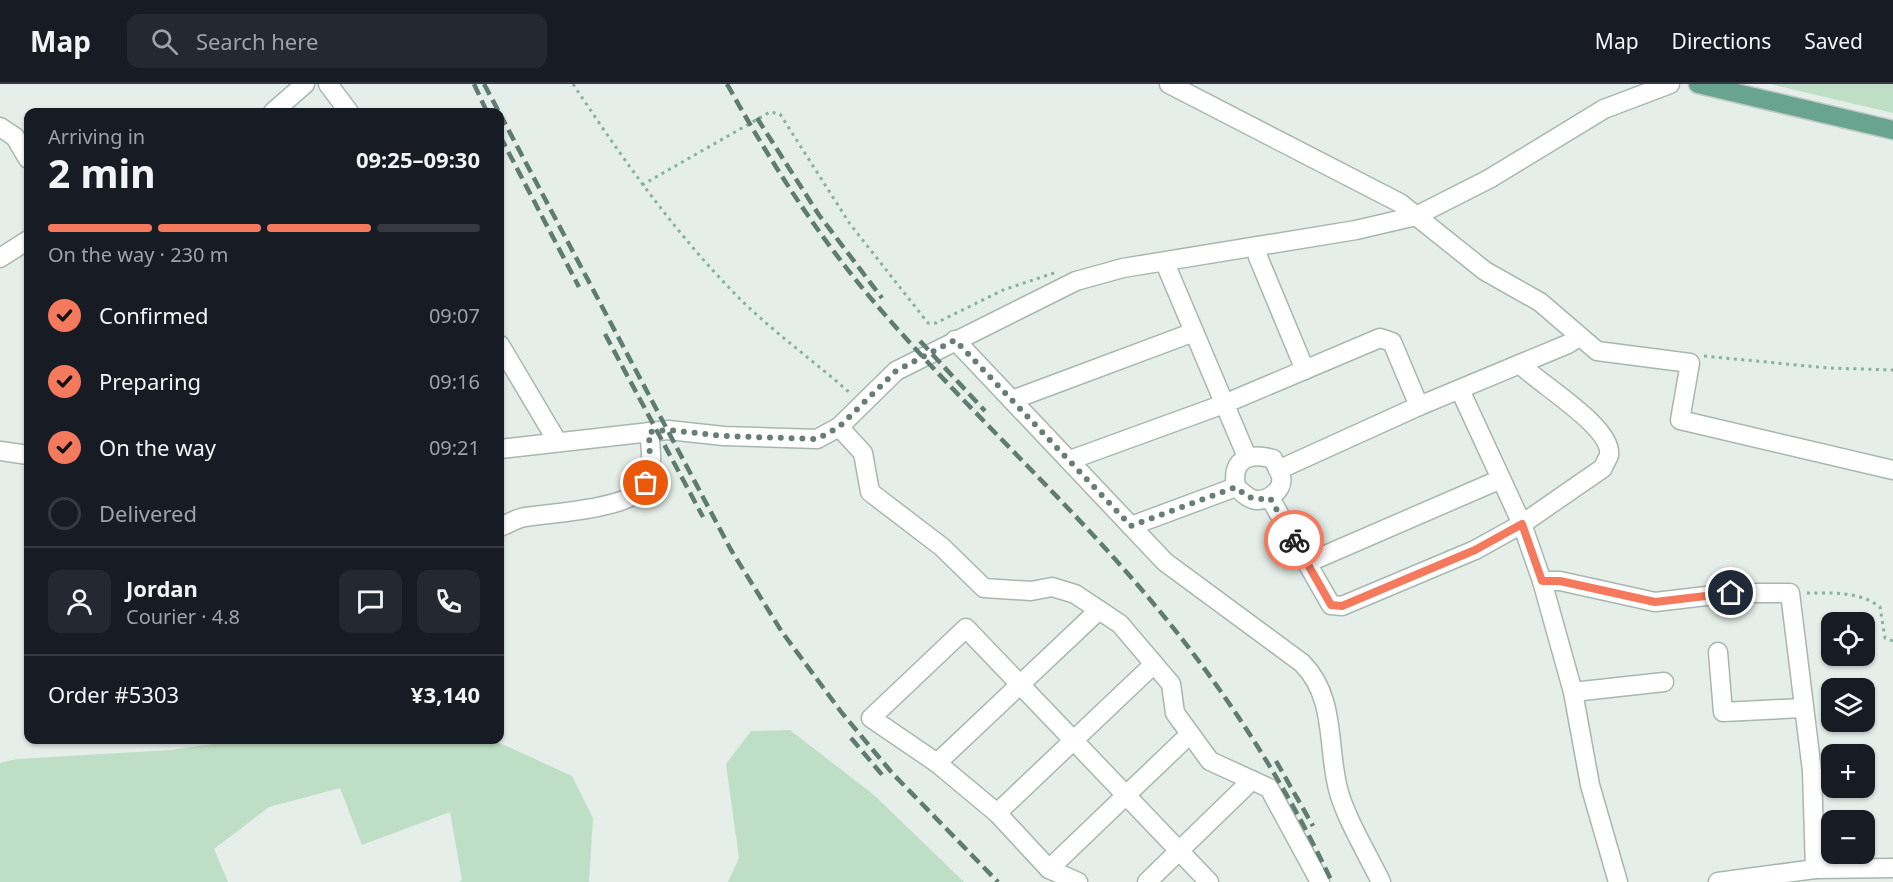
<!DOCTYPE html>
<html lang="en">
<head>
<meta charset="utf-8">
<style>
  body { margin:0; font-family:"Noto Sans",sans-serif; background:#242831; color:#f1f3f6; height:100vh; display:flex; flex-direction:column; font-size:22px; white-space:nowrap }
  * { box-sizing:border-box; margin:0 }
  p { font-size:20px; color:#9ea1a6 }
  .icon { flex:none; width:33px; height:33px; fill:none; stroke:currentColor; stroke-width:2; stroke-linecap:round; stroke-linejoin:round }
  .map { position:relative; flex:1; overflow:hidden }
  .sheet { position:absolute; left:24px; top:24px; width:480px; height:636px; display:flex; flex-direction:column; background:#171b24; border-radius:12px; box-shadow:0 2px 4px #0004 }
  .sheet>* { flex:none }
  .controls { position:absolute; left:1821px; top:528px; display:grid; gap:12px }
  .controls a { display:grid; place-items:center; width:54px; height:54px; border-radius:12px; background:#171b24; box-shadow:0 2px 4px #0004; font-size:30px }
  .pin { position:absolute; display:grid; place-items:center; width:51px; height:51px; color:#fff; margin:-26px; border:3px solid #fff; border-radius:50%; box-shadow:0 2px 6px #0007 }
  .courier { position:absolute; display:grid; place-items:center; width:60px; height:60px; margin:-30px; border:4px solid #f4795d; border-radius:50%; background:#fff; color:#222; box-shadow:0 2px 8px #0007 }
  .headline em { font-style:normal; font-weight:700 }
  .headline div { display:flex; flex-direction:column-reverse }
  .headline { display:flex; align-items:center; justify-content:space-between; height:102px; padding:0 24px }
  h1 { font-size:39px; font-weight:700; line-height:45px }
  .bar { display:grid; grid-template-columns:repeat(4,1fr); gap:9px 6px; align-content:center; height:72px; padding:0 24px }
  .bar i { height:8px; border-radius:4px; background:#363941 }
  .bar .current { background:#f4795d }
  .bar p { grid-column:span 4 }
  .line { display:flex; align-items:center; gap:15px; padding:0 24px; border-top:2px solid #363941 }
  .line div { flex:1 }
  .round { display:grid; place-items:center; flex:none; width:63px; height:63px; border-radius:12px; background:#242831 }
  ol { padding:0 24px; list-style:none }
  li { display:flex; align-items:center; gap:18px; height:66px }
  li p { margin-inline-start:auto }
  li .icon { padding:6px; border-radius:50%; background:#f4795d; color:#111; stroke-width:4 }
  li:last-child { color:#9ea1a6 }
  li i { width:33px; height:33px; border:3px solid #363941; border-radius:50% }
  header { display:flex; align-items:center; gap:36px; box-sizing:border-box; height:84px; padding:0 30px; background:#171b24; border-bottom:2px solid #363941 }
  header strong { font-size:28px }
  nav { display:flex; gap:33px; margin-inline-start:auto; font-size:21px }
  .search { width:420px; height:54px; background:#242831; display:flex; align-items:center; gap:15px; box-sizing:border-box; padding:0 21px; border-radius:12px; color:#9ea1a6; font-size:22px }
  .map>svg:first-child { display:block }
  .green { fill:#bedfc5 }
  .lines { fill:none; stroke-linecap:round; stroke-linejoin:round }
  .minor-casing { stroke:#a7b7b0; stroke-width:21 }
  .major-casing { stroke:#c1cac7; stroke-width:21 }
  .path { stroke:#85b2a1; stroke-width:3; stroke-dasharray:3 4.5; stroke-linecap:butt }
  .minor { stroke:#fff; stroke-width:18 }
  .major { stroke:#69a491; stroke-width:18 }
  .rail { stroke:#5e7c72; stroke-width:4.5; stroke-dasharray:12 6; stroke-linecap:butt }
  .done { stroke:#677e75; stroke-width:6; stroke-dasharray:0 10.8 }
  .route { stroke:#f4795d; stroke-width:8 }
</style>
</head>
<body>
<header>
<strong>Map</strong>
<div class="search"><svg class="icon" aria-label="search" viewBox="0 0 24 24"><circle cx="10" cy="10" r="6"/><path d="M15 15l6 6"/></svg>Search here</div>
<nav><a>Map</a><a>Directions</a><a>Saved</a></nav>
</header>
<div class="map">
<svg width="1893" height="798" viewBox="0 0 1893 798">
  <rect width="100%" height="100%" fill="#e5eee9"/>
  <g class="green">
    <path d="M1772,0H1893V29L1778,2Z"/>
    <path d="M790,646L874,711L964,798H728L739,774L726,680L751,647Z"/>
    <path d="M239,656H493L572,692L593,734L589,798H459L462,796L450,728L362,761L340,704L269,723L214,765L228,798H0V679L17,675L171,666Z"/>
  </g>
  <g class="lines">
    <defs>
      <g id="minor">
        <path d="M328,0L349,28"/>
        <path d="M1169,0L1400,119L1485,187L1540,218L1597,267L1690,279L1680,336L1893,386"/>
        <path d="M273,28L305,0"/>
        <path d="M0,43L15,53L28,75"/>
        <path d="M1256,163L1258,173L1305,286"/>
        <path d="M0,174L28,156"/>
        <path d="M1165,179L1247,373"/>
        <path d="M955,256L1165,478L1302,579C1336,613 1327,661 1338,705C1345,733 1368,771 1381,798"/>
        <path d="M500,261L557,357"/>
        <path d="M1460,306L1522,440L1542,497H1560L1655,518L1732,509H1790L1812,687L1815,785"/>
        <path d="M1012,316L1194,248"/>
        <path d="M839,343L863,369L870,408L942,463L984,504L1031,507L1052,503L1075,510L1099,526"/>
        <path d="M500,365L668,346L724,352L817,355L839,343L896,287L1076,197L1123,184L1356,146L1416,132L1489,95L1604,25L1670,0"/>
        <path d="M0,367L28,371"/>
        <path d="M1070,376L1224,320L1380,254L1392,258L1419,322"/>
        <path d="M1278,386L1419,322L1568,260L1579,253"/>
        <path d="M1270,414L1331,521L1342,522L1475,466L1522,440L1603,384C1604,380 1608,375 1609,371C1613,343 1539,300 1520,280"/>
        <path d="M1131,442L1236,403C1242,408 1248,415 1256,416C1268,417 1284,406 1281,393C1280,387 1275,380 1273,375C1249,368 1231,375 1236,403"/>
        <path d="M500,443C508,440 517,434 525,433C552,429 622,425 641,406C655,392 651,365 649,348"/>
        <path d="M1307,479L1501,395"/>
        <path d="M1542,497L1573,608L1590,701L1618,798"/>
        <path d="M1718,568L1723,628L1802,624"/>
        <path d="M1573,608L1664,598"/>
        <path d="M937,679L1099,526L1120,540L1171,600L1175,629L1210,677L1269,704L1320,798"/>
        <path d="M997,729L1154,580"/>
        <path d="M1049,785L1190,650"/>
        <path d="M1078,798L1049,785L997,729L937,679L871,634L966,544L1209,798"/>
        <path d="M1147,798L1252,696"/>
        <path d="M1718,798L1815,785L1893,784"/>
      </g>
      <path id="major" d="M1698,0L1893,46"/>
    </defs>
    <use href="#minor" class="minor-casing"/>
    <use href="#major" class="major-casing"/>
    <g class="path">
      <path d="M573,0C624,77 677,152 742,217C776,250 815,278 850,309"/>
      <path d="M642,101L770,28L780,30L850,140L928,239H936L1003,206L1054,189"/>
      <path d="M1704,272L1828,284L1893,286"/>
      <path d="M1807,509C1832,509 1859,507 1880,523L1885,554L1893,557"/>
    </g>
    <use href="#minor" class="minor"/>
    <use href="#major" class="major"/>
    <g class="rail">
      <path d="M474,0L487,28"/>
      <path d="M484,0L499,28"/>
      <path d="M727,0C771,79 821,157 880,225C962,320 1054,404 1136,499C1214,589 1281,690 1332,798"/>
      <path d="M500,30L731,466L782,548L842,629L893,690L998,798"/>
      <path d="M757,34L819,131L882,214"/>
      <path d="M500,52L579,203"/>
      <path d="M605,250L703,433"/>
      <path d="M920,257L985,327"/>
      <path d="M851,654L884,693"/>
      <path d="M1276,677L1313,742"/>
    </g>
  </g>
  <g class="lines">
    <path class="done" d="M646,399L650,376L649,348L668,346L724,352L817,355L839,343L896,287L955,256L1131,442L1236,403C1248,414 1254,417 1270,414L1294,456"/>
    <path class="route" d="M1294,456L1331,521L1342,522L1475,466L1522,440L1542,497H1560L1655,518L1731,509"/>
  </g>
</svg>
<div class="controls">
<a><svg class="icon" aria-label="locate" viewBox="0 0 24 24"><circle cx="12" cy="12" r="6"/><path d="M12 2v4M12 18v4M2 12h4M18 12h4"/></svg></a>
<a><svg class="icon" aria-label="layers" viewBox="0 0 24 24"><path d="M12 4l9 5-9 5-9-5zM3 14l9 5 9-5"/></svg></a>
<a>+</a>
<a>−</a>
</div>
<div class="pin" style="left:646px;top:399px;background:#ea580c"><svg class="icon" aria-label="bag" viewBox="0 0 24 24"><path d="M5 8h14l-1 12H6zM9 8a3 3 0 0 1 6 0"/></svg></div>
<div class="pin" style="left:1731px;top:509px;background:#1f2937"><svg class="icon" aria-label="home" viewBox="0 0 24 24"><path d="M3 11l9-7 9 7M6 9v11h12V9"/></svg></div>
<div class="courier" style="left:1294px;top:456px"><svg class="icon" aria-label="bike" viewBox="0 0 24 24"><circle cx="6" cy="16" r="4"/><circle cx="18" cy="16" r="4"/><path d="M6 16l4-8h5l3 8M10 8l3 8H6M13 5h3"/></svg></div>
<section class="sheet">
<div class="headline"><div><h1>2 min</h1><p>Arriving in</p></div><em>09:25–09:30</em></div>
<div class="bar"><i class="current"></i><i class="current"></i><i class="current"></i><i></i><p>On the way · 230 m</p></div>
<ol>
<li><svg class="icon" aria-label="check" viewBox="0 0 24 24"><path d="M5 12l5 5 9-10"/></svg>Confirmed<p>09:07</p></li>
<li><svg class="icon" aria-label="check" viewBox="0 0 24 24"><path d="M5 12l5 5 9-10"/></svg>Preparing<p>09:16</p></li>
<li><svg class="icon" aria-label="check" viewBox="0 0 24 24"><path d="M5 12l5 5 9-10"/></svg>On the way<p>09:21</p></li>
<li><i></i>Delivered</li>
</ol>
<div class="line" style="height:108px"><a class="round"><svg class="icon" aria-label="person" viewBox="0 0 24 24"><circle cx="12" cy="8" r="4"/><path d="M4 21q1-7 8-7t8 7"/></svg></a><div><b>Jordan</b><p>Courier · 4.8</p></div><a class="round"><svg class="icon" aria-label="chat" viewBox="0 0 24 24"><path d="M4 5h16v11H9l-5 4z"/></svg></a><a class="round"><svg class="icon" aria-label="phone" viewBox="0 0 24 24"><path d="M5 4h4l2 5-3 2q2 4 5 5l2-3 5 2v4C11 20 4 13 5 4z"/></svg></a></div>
<div class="line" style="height:78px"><div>Order #5303</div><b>¥3,140</b></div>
</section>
</div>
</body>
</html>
